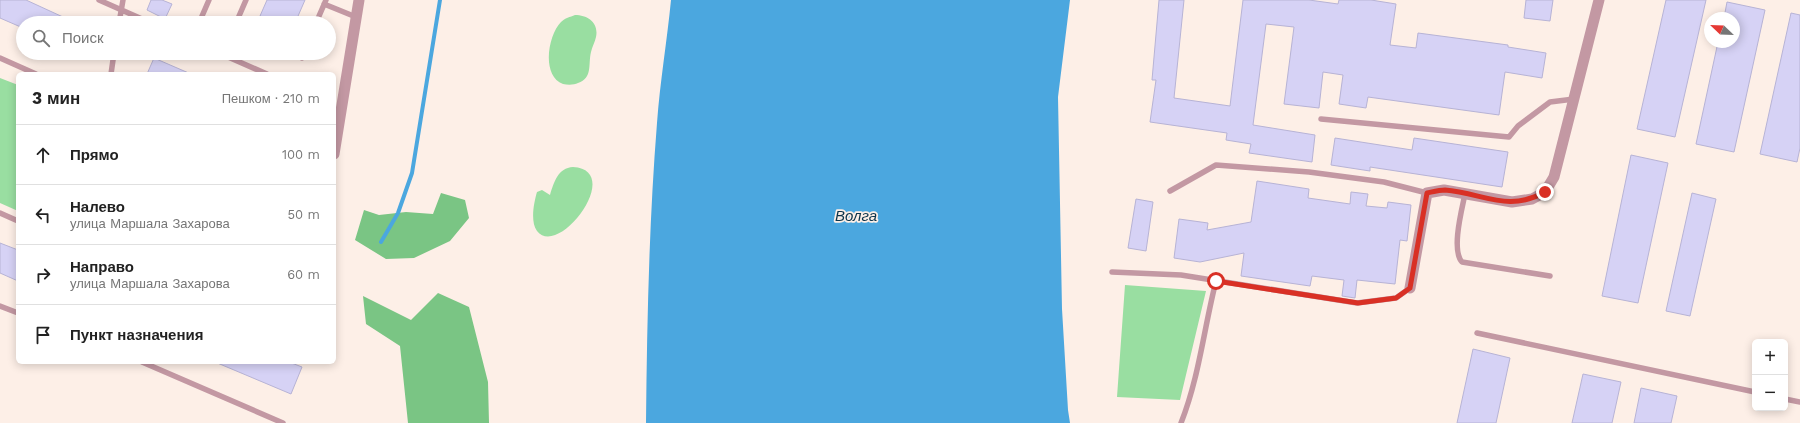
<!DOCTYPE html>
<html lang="ru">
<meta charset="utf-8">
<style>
body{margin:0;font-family:"Work Sans",sans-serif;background:#f6f6f6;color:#222}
.controls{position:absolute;right:12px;bottom:12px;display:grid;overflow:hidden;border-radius:6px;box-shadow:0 2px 10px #0003}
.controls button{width:36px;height:36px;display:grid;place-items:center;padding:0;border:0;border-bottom:1px solid #e0e0e0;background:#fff;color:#222;font:20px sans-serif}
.compass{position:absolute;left:1704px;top:12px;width:36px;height:36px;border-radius:50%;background:#fff;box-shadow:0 2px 10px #0003;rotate:293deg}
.stop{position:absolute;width:12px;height:12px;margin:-9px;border:3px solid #d93025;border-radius:50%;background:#fff}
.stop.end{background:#d93025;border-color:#fff;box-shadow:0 1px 4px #0008}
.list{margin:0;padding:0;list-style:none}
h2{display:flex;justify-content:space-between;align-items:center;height:52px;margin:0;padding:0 16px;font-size:17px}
h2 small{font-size:13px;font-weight:400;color:#767676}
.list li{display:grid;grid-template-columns:26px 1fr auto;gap:12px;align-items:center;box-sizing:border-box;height:60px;padding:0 16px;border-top:1px solid #e0e0e0}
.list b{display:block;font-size:15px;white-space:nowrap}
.list p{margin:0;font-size:13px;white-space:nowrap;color:#767676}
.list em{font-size:13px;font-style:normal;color:#767676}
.icon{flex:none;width:22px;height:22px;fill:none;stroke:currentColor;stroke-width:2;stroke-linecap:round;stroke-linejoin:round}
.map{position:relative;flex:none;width:1800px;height:423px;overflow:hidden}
.search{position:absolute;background:#fff;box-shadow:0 2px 10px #0003;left:16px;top:16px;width:320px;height:44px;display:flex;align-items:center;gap:10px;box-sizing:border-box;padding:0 14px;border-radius:22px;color:#767676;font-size:15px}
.panel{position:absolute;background:#fff;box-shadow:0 2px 10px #0003;left:16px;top:72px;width:320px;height:292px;border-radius:6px}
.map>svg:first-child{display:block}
</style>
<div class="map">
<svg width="1800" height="423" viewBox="0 0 1800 423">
<rect width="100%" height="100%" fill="#fdefe7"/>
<!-- green -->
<path fill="#99dea1" d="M575,15c13,0 24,8 21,22 -1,5 -4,10 -5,15 -3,12 2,26 -13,31 -4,2 -10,2 -15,1 -22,-8 -15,-49 -2,-62 4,-4 9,-5 14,-7z
M0,78l18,7v126l-18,-8z
M573,167c52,3 -14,92 -36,64 -7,-9 -3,-29 0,-39l5,-2 8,5c4,-13 8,-27 23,-28z
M1125,285l81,6 -26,109 -63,-3z"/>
<!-- forest -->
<path fill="#7ac584" d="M441,193l24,7 4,18 -19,23 -36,17 -28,1 -31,-19 9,-30 15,5 27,-3 27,2z
M438,293l31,14 19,75 1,41h-81l-8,-77 -34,-22 -3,-28 48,24z"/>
<!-- water -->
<path fill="#4ba7df" d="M671,0h399l-12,97 4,212 6,101 2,13h-424c1,-100 3,-200 11,-300 3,-41 10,-82 14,-123z"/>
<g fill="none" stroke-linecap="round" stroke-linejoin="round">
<!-- stream -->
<path stroke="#4ba7df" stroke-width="4" d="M381,242l17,-29 14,-40 28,-173"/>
</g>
<!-- building -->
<path fill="#d6d2f5" stroke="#b7b3d5" d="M0,0h26l50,23h-53v5l-23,-10z
M151,0h11l10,4 -7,15 -18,-9z
M267,0h38l-10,23h-18l-17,-7z
M1159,0h25l-10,98 56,8 13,-106h66l29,4 1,-4h32l25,4 -6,41 26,3 2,-15 90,12v2l38,6 -4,25 -37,-6 -6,43 -131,-18 -2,11 -27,-4 4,-29 -20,-3 -4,36 -35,-4 10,-77 -28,-3 -13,101 62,10 -3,27 -63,-9 2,-9 -25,-4 1,-7 -77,-11 6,-42h-4z
M1526,0h27l-3,21 -26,-3z
M1666,0h40l-31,137 -38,-8z
M1727,2l38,8 -31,142 -38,-8 22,-102h16v-24h-10z
M1791,13l9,2v133l-3,14 -37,-8z
M154,58l37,16h-44z
M1335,138l77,12 2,-12 94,14 -6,35 -132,-20v4l-39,-6z
M1631,155l37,8 -30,140 -36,-7z
M1257,181l52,8 -1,9 42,6 1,-12 17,2 -2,12 21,2 1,-6 23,3 -4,36 -7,-1 -5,44 -38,-4 -2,18 -13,-2 2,-16 -32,-4 -2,10 -69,-10 3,-23 -44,9 -26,-4 5,-39 29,4 -1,7 44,-8z
M1692,193l24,6 -26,117 -24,-5z
M1136,199l17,3 -7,49 -18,-3z
M0,243l18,7v31l-18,-8z
M1473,349l37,9 -14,65h-39z
M215,362h74l13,5 -11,27z
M1583,374l38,8 -9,41h-40z
M1641,388l36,8 -6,27h-37z"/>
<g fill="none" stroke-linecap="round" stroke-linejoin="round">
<!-- service -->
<path stroke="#c398a3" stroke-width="5.5" d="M99,0l52,23
M324,4l32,13
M119,23l4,-23
M199,23l10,-23
M236,23l10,-23
M316,23l10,-23
M219,53l48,21
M290,53l12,5 2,-5
M0,58l36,16
M111,74l3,-21
M1321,119l188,18 9,-11 32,-24 24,-3
M1170,191l46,-26 93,7 75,10 43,11
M1465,194c-3,15 -14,56 -3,68l88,14
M0,213l18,8
M1112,272l69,3 176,28 39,-5 14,-10
M0,306l18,7
M1477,333l278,59
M142,362l141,61
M1785,399l15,3
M1181,423c18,-45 23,-95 35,-142"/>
<!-- minor -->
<path stroke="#c398a3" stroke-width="11" d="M334,154l25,-154
M1410,288l17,-95 17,-3 68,12 20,-3 13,-7 9,-15 45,-177"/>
</g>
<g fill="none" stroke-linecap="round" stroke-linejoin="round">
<!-- route -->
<path stroke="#d93025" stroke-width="5" d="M1216,281l142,22 38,-5 14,-10 17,-95c5,-1 12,-3 18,-3 38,3 63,23 100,2"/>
</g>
<g text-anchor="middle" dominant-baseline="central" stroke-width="3.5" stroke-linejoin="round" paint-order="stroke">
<!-- water labels -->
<g font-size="15" font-style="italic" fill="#0c344b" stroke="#fdefe7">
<text x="856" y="216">Волга</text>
</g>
</g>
</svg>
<div class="controls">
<button>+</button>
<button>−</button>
</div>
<svg class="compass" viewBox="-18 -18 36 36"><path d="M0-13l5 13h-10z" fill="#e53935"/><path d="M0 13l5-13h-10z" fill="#767676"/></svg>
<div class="stop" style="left:1216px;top:281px"></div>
<div class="stop end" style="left:1545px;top:192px"></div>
<div class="search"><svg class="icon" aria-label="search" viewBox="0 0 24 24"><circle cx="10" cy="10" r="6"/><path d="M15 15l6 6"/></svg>Поиск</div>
<section class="panel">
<h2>3 мин<small>Пешком · 210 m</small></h2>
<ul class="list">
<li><svg class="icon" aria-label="ahead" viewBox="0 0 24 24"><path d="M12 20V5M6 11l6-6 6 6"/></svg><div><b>Прямо</b></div><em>100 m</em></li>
<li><svg class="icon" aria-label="left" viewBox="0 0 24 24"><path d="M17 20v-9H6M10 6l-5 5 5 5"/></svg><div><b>Налево</b><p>улица Маршала Захарова</p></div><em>50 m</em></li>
<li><svg class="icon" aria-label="right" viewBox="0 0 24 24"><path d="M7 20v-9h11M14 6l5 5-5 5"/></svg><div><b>Направо</b><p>улица Маршала Захарова</p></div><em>60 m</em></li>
<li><svg class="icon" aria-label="arrive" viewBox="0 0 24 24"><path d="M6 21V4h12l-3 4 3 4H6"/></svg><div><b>Пункт назначения</b></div></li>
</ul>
</section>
</div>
